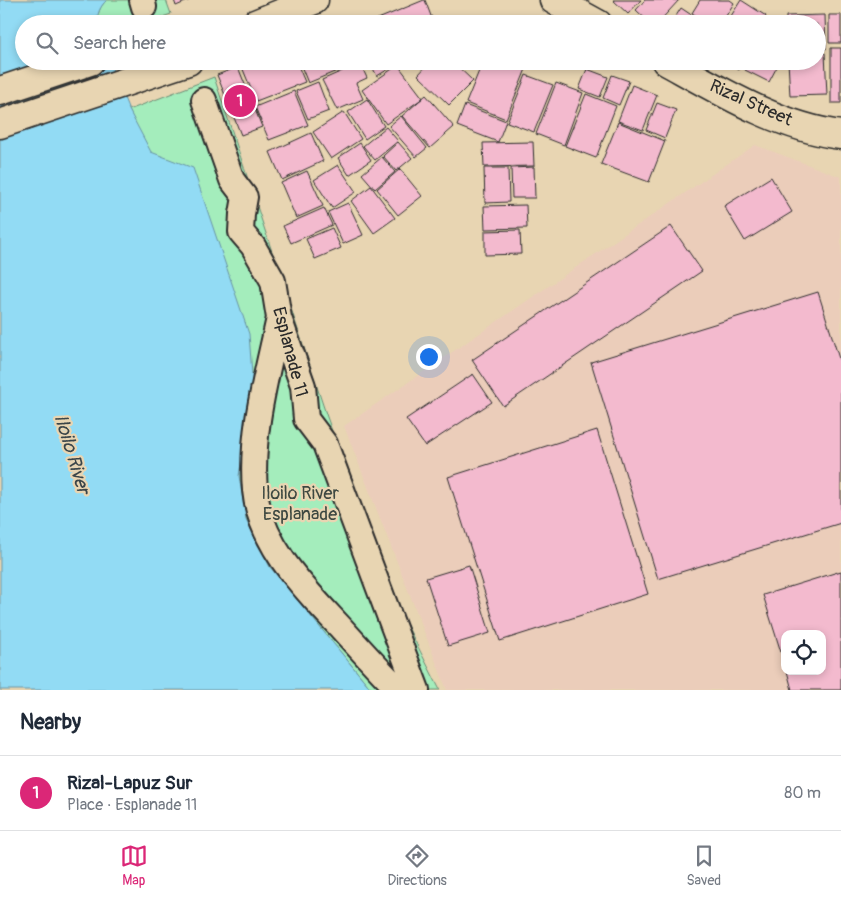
<!DOCTYPE html>
<meta charset="utf-8">
<style>
body{margin:0;font-family:Pangolin,sans-serif;background:#f2f2f3;color:#1f2937}
.controls{position:absolute;right:15px;bottom:15px;display:grid;overflow:hidden;border-radius:10px;box-shadow:0 2px 8px #0003}
.controls button{width:45px;height:45px;display:grid;place-items:center;padding:0;border:0;border-bottom:1px solid #e0e1e3;background:#fff;color:#1f2937;font:25px sans-serif}
.you{position:absolute;left:428px;top:356px;width:18px;height:18px;margin:-12px;border:4px solid #fff;border-radius:50%;background:#1a73e8;box-shadow:0 0 0 8px #1a73e833}
.badge{display:grid;place-items:center;width:32px;height:32px;border-radius:50%;background:#db2777;color:#fff;font-size:16px;font-weight:700}
.pin{position:absolute;translate:-50% -50%;border:2px solid #fff;box-shadow:0 1px 5px #0006}
.list{margin:0;padding:0;list-style:none}
h2{display:flex;justify-content:space-between;align-items:center;height:65px;margin:0;padding:0 20px;font-size:21px}
h2 small{font-size:16px;font-weight:400;color:#747a83}
.list li{display:grid;grid-template-columns:32px 1fr auto;gap:15px;align-items:center;box-sizing:border-box;height:75px;padding:0 20px;border-top:1px solid #e0e1e3}
.list b{display:block;font-size:19px;white-space:nowrap}
.list p{margin:0;font-size:16px;white-space:nowrap;color:#747a83}
.list em{font-size:16px;font-style:normal;color:#747a83}
.icon{flex:none;width:28px;height:28px;fill:none;stroke:currentColor;stroke-width:2;stroke-linecap:round;stroke-linejoin:round}
.map{position:relative;flex:none;width:841px;height:690px;overflow:hidden}
.search{position:absolute;background:#fff;box-shadow:0 2px 8px #0003;left:15px;right:15px;top:15px;height:55px;display:flex;align-items:center;gap:12px;box-sizing:border-box;padding:0 18px;border-radius:28px;color:#747a83;font-size:19px}
.sheet{height:140px;background:#fff}
nav{display:flex;justify-content:space-around;align-items:center;box-sizing:border-box;height:70px;border-top:1px solid #e0e1e3;background:#fff;font-size:14px;color:#747a83}
nav a{display:grid;justify-items:center;gap:2px}
nav .on{color:#db2777}
.map>svg:first-child{display:block}
</style>
<div class="map">
<svg width="841" height="690" viewBox="0 0 841 690">
<rect width="100%" height="100%" fill="#e8d5b2"/>
<filter id="ink" filterUnits="userSpaceOnUse"><feTurbulence type="fractalNoise" baseFrequency=".02" numOctaves="2"/><feDisplacementMap in="SourceGraphic" scale="10" xChannelSelector="R" yChannelSelector="G"/><feConvolveMatrix kernelMatrix="1 2 1 2 8 2 1 2 1" color-interpolation-filters="sRGB"/></filter>
<g filter="url(#ink)">
<!-- built -->
<path fill="#ebcdba" fill-rule="evenodd" d="M755,145l86,32v513h-394l-103,-264zM785,634h37v37h-37z"/>
<!-- green -->
<path fill="#a4edbc" stroke="#688c74" d="M107,0h59l5,14 -28,10h-46c0,-10 3,-18 10,-24z
M214,77l113,340 63,175 50,98h-68l-102,-123 -24,-48 -7,-43 14,-88 -124,-278z"/>
<!-- water -->
<path fill="#92dbf4" stroke="#6995a4" d="M0,0h107c-7,6 -10,14 -10,24h-73v37h85l20,49 22,42 42,16 56,166 4,54 -14,88 7,43 24,48 102,123h-372z"/>
<!-- building -->
<path fill="#f3bace" stroke="#2b2b2b" d="M174,0h16l-14,6z
M425,0l9,24h-68l58,-24z
M613,0h28l-13,14z
M645,0h34l-22,24h-6l-15,-14z
M700,0h30l4,3 -13,21h-12l-17,-11z
M741,0l25,16 -5,8h-35z
M681,8l24,16h-34z
M825,15l1,34 -9,1v-26h-31v-8z
M829,15h12v28h-12z
M831,48h10v55h-10z
M817,53h8l2,42 -37,1 -2,-35h29z
M256,61h40l9,21 -49,19 -14,-34z
M299,61h57v2l-48,20z
M369,61h33l-25,15z
M431,61h21l21,20 -24,24 -31,-30z
M483,61h22l21,8 -20,50 -40,-16z
M725,61h20l-6,9z
M749,61h31l-11,21 -24,-12z
M360,63l7,15 -11,5 7,16 -26,11 -15,-30z
M398,65l25,33 -37,26 -24,-34z
M238,67l24,60 -21,8 -24,-60z
M587,69l21,8 -8,20 -21,-8z
M526,75l27,10 -19,47 -27,-10z
M612,75l17,6 -10,24 -16,-7z
M318,82l11,29 -21,8 -12,-28z
M556,83l27,10 -19,52 -28,-11z
M632,85l25,10 -14,35 -25,-9z
M294,91l14,34 -39,15 -14,-33z
M586,94l30,12 -20,52 -31,-12z
M426,95l28,32 -24,21 -28,-32z
M367,99l17,27 -19,13 -17,-27z
M657,103l19,7 -11,28 -19,-8z
M465,105l41,16 -8,21 -41,-16z
M344,112l17,27 -30,20 -18,-27z
M401,116l26,32 -11,9 -27,-31z
M618,122l47,19 -16,41 -48,-18z
M386,127l12,14 -23,19 -12,-14z
M311,133l12,28 -41,19 -12,-28z
M398,142l14,16 -16,13 -13,-15z
M533,142l1,24 -50,1 -1,-24z
M360,143l11,17 -22,15 -11,-17z
M382,157l13,15 -20,17 -13,-15z
M338,165l18,27 -24,16 -18,-28z
M534,167l1,31h-23l-1,-30z
M484,168h24l1,34 -24,1z
M400,169l22,27 -24,19 -21,-26z
M307,171l16,35 -27,12 -15,-35z
M771,177l21,35 -47,29 -21,-35z
M371,186l24,32 -21,15 -23,-32z
M348,203l15,32 -20,9 -15,-32z
M526,205l1,23 -42,1 -1,-23z
M324,208l8,17 -41,18 -8,-17z
M671,226l31,45 -199,135 -31,-46z
M332,228l9,20 -26,11 -9,-20z
M520,230l1,24 -36,1v-24z
M818,292l23,73v158l-183,56 -67,-217z
M473,374l19,28 -67,44 -19,-27z
M597,430l51,164 -148,47 -52,-164z
M469,565l21,68 -42,13 -22,-68z
M841,571v119h-49l-5,-19h35v-37h-37v31l-22,-70z"/>
<g fill="none" stroke-linecap="round" stroke-linejoin="round">
<!-- street casing -->
<g stroke="#2b2b2b" stroke-width="28">
<path id="street" d="M142,0l2,7
M204,100l28,80 13,17 -3,17 -1,18 12,14 20,35 6,37 24,68 3,33 19,25 92,246
M279,318c-12,56 -29,115 -24,172 5,56 51,100 87,139 19,21 37,41 57,61"/>
</g>
<!-- secondary casing -->
<g stroke="#2b2b2b" stroke-width="31">
<path id="secondary" d="M554,0l44,24
M255,24l59,-24
M666,61c54,30 113,66 175,74
M0,91l90,-30
M0,124l188,-63"/>
</g>
<!-- street -->
<use href="#street" stroke="#e8d5b2" stroke-width="24"/>
<!-- secondary -->
<use href="#secondary" stroke="#e8d5b2" stroke-width="28"/>
</g>
</g>
<g text-anchor="middle" dominant-baseline="central" stroke-width="4.5" stroke-linejoin="round" paint-order="stroke">
<!-- street labels -->
<g font-size="18" fill="#2b2b2b" stroke="#e8d5b2">
<text transform="translate(751 103) rotate(24)">Rizal Street</text>
<text transform="translate(290 352) rotate(75)">Esplanade 11</text>
</g>
<!-- park labels -->
<g font-size="18" fill="#3d4841" stroke="#e8d5b2">
<text x="300" y="493">Iloilo River<tspan x="300" dy="21">Esplanade</tspan></text>
</g>
<!-- water labels -->
<g font-size="19" font-style="italic" fill="#3a4549" stroke="#e8d5b2">
<text transform="translate(72 454) rotate(73)">Iloilo River</text>
</g>
</g>
</svg>
<div class="controls">
<button><svg class="icon" aria-label="locate" viewBox="0 0 24 24"><circle cx="12" cy="12" r="6"/><path d="M12 2v4M12 18v4M2 12h4M18 12h4"/></svg></button>
</div>
<div class="you"></div>
<div class="pin badge" style="left:240px;top:101px">1</div>
<div class="search"><svg class="icon" aria-label="search" viewBox="0 0 24 24"><circle cx="10" cy="10" r="6"/><path d="M15 15l6 6"/></svg>Search here</div>
</div>
<section class="sheet">
<h2>Nearby<small></small></h2>
<ul class="list">
<li><span class="badge">1</span><div><b>Rizal-Lapuz Sur</b><p>Place · Esplanade 11</p></div><em>80 m</em></li>
</ul>
</section>
<nav>
<a class="on"><svg class="icon" aria-label="map" viewBox="0 0 24 24"><path d="M3 6l6-2 6 2 6-2v14l-6 2-6-2-6 2zM9 4v14M15 6v14"/></svg>Map</a>
<a><svg class="icon" aria-label="directions" viewBox="0 0 24 24"><path d="M12 3l9 9-9 9-9-9zM9 14v-3h6M13 9l2 2-2 2"/></svg>Directions</a>
<a><svg class="icon" aria-label="saved" viewBox="0 0 24 24"><path d="M7 4h10v16l-5-4-5 4z"/></svg>Saved</a>
</nav>
